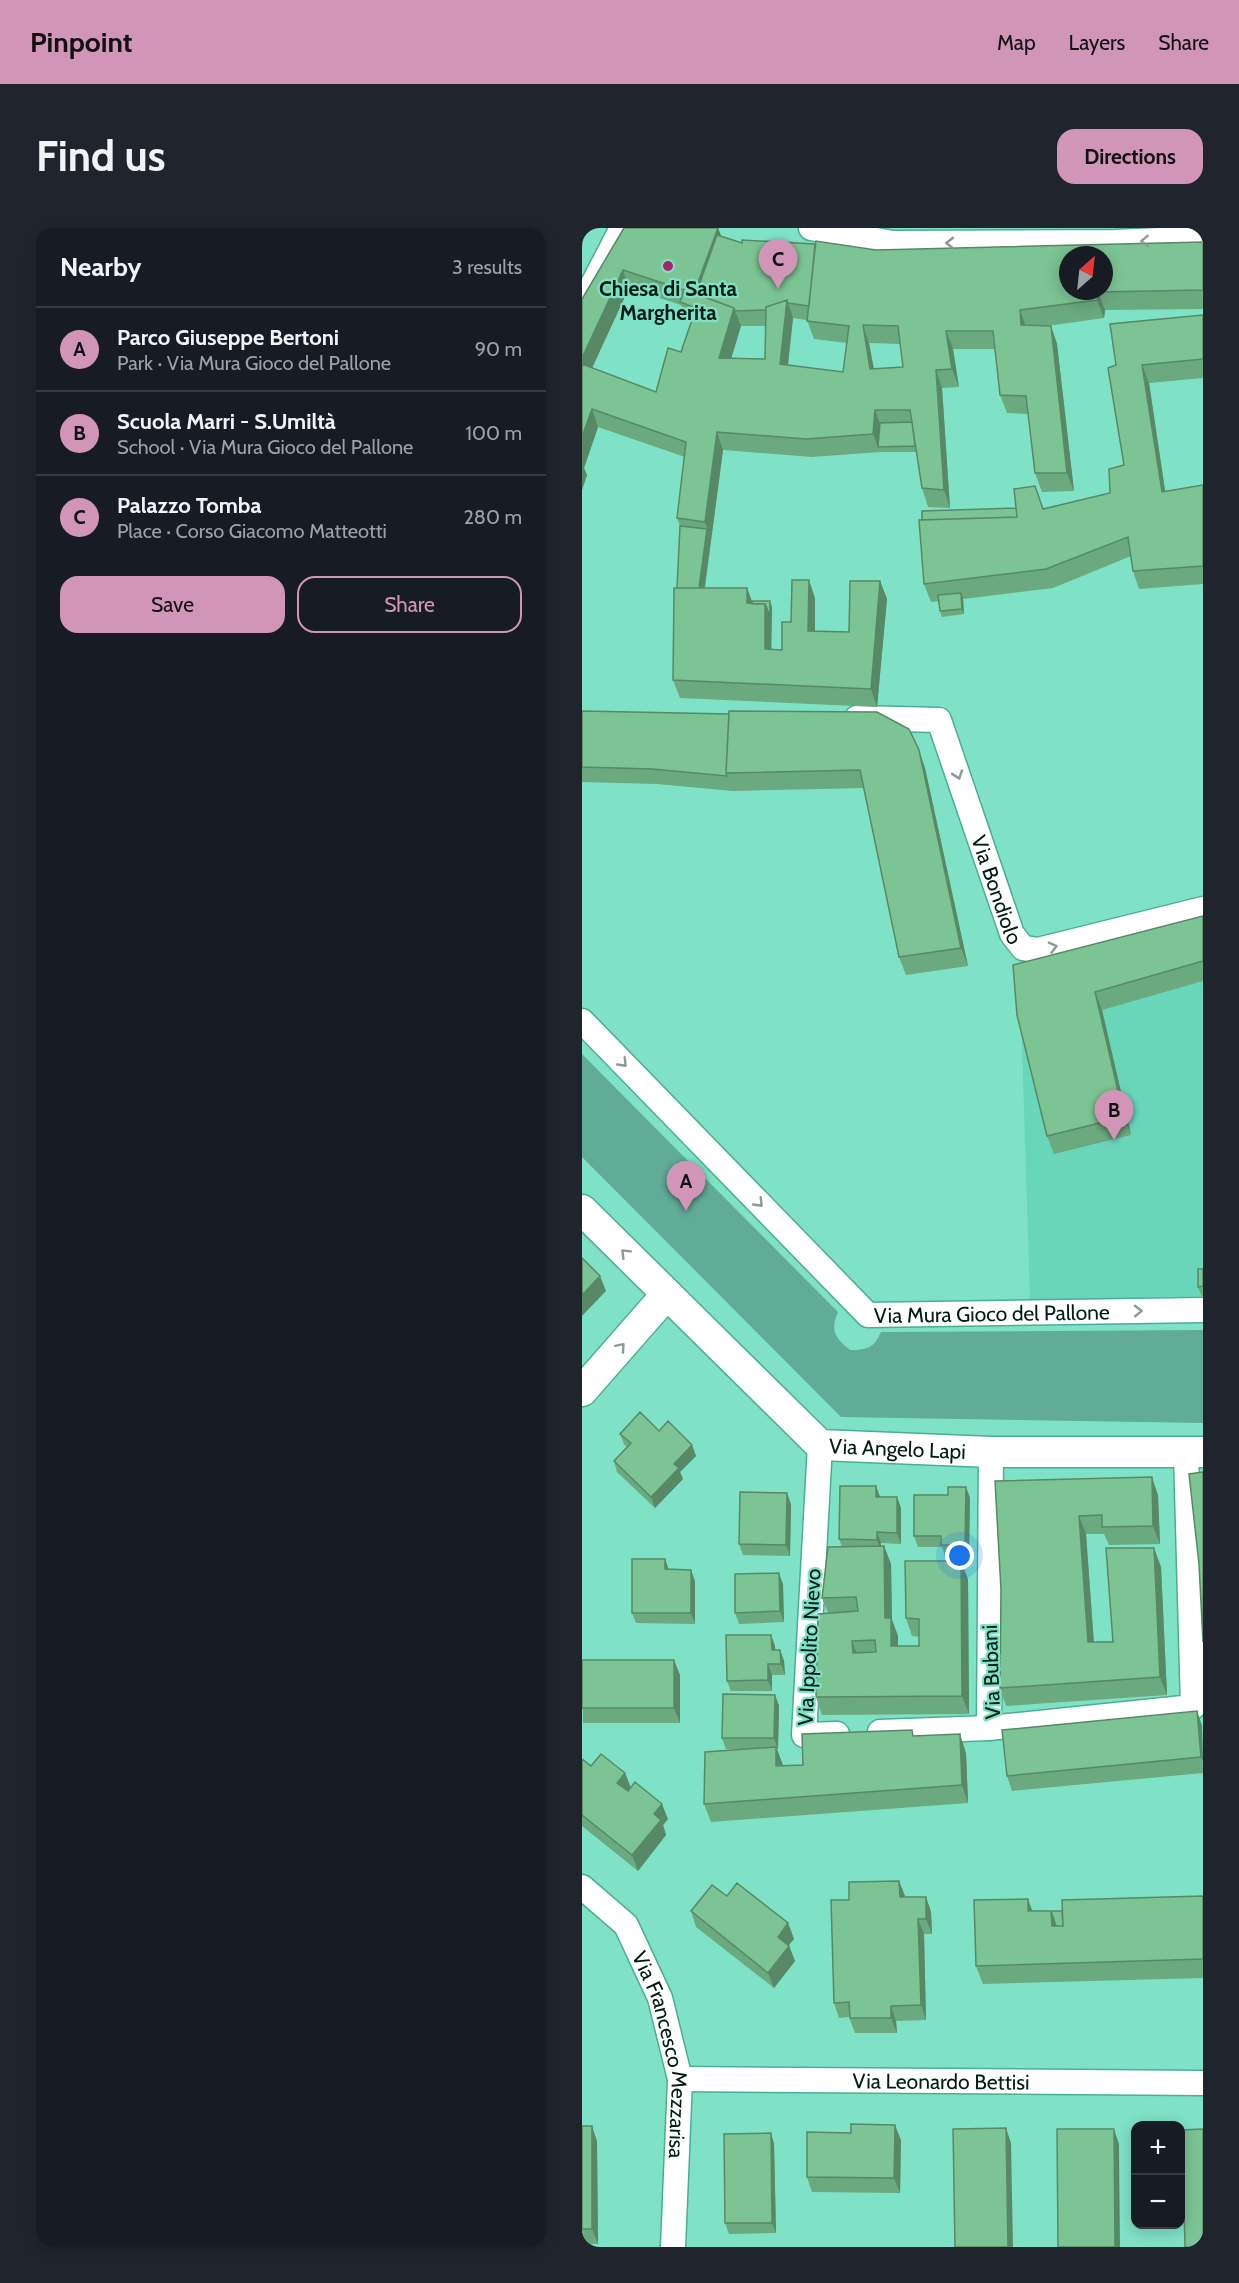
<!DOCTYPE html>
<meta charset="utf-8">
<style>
body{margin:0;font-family:Cabin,sans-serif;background:#20242c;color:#f1f3f6}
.controls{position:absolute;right:18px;bottom:18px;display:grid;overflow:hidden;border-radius:12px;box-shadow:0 3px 15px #0003}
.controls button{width:54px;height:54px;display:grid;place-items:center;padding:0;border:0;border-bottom:2px solid #363941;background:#171b24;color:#f1f3f6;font:30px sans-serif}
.compass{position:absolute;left:477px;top:18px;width:54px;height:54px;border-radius:50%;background:#171b24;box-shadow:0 3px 15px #0003;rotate:27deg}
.you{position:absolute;left:378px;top:1328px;width:21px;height:21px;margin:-15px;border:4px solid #fff;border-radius:50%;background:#1a73e8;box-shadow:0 0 0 9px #1a73e833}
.badge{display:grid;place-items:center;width:39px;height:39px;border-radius:50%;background:#d195b7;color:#111;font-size:20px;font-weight:700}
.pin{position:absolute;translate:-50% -50px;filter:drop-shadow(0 2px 3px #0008)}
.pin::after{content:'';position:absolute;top:32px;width:21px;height:18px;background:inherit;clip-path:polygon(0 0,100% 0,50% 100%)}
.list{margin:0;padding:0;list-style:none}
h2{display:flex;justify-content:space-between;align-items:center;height:78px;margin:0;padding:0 24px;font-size:26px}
h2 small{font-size:20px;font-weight:400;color:#9ea1a6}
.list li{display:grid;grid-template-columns:39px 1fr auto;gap:18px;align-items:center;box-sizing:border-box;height:84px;padding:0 24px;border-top:2px solid #363941}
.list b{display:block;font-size:22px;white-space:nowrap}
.list p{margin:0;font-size:20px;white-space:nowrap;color:#9ea1a6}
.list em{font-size:20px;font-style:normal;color:#9ea1a6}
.actions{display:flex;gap:12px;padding:18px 24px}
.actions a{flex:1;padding:14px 0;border:2px solid #d195b7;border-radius:18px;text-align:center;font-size:21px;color:#d195b7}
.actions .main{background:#d195b7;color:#111}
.map{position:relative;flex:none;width:621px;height:2019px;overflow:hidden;border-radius:18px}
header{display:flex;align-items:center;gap:36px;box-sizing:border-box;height:84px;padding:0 30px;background:#d195b7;color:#111}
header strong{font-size:28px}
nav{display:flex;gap:33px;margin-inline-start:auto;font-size:21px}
.intro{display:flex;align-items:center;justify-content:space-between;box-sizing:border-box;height:144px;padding:0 36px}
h1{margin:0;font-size:42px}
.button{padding:15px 27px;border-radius:18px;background:#d195b7;color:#111;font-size:21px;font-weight:700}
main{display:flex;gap:36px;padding:0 36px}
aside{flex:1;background:#171b24;border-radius:18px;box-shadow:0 3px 15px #0003}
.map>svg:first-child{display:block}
</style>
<header>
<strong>Pinpoint</strong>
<nav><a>Map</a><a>Layers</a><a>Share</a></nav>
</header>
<div class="intro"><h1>Find us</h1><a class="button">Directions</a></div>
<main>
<aside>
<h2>Nearby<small>3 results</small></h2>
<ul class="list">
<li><span class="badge">A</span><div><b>Parco Giuseppe Bertoni</b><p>Park · Via Mura Gioco del Pallone</p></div><em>90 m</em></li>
<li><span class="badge">B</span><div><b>Scuola Marri - S.Umiltà</b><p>School · Via Mura Gioco del Pallone</p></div><em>100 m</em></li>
<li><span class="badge">C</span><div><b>Palazzo Tomba</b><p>Place · Corso Giacomo Matteotti</p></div><em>280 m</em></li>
</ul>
<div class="actions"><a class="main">Save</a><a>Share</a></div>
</aside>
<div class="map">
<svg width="621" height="2019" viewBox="0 0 621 2019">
<rect width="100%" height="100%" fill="#7fe2c6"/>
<!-- built -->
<path fill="#69d6b9" d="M621,708v360l-173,4 -10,-317z"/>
<!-- green -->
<path fill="#61ac97" d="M0,826l256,258c-8,19 -3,26 12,38 17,0 24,-2 31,-18l322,-2v93l-362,-6 -259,-260z"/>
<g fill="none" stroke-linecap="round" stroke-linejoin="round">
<!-- minor casing -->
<g stroke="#49ae94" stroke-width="27">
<g id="minor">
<path d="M229,0l81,15 223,-1 88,-4"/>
<path d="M0,77l40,-77"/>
<path id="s1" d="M275,490l82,2 73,214 11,14 15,2 165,-41"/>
<path id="s2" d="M0,793l286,294 335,-5"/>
<path d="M238,1217l-16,290 33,-1"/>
<path d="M409,1224l-2,276 204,-21 -7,-255"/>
<path d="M298,1504l109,-4"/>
<path id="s3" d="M0,1659l44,38 34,73 20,81 -7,168"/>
<path id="s4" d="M98,1851l523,4"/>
</g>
</g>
<!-- tertiary casing -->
<g stroke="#49ae94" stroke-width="33">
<g id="tertiary">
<path id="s5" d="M0,982l238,235 171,7h212"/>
<path d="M0,1163l85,-97"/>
</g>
</g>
<!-- minor -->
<use href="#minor" stroke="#fff" stroke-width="24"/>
<!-- tertiary -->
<use href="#tertiary" stroke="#fff" stroke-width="30"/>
</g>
<!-- wall -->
<path fill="#6ba97e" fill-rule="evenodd" d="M42,0h94l3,8 21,7 134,7 327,-8v67l-98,1 -1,8 -57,8h4l6,18 17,147 -32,1 -7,-19 -7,-59 -21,-1 -7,-18 -5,-46h-42l6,38 -17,1 8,120 -22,-1 -6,-19 -6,-36h-36l-68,5 -89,-7 -18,138h42l5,13 20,6 -1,43h11l9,-28 24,-24v34h34l31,-51 7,18 -10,108 -197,-9 -7,-18 7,-154 -3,-8 8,-61 -87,-30 -14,41 3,7 -5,15v-191zM47,60l52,17 6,16 4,1 -10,30 -25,40 -64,-24zM211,90l14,2 7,19 33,4 -4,29 -55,-7zM159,98h25l-1,33 -34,-1zM287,115l31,1 3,23 -29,2z
M621,87v63l-54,5 16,108 38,-6v99l-64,5 -6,-18 -2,-15 -78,32 -90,11 1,15 -22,3 -2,-6 -1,-10 -8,1 -7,-18 119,-75 67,-16 14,-28 -8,-100z
M0,483l343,57 43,198 -62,9 -7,-18 -35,-169 -131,3 -76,-7 -75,-2z
M621,688v65l-101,29 29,125 -77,19 -7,-18 -30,-121z
M621,1041v28h-1l-4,-10z
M77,1203l33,14 4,11 -16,16 3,7 -28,29 -38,-36 -3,-11 13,-14 -3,-3 -4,-10z
M413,1253l163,14 2,49 -51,1 -5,-11h-18l8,108h19l41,-94 7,19 6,128 -161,11 -6,-18 1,-98z
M294,1258l4,11h17l4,11v36l-20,-1v3h3l7,18 1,56 6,16v10h21v-9l-7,-1 -6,-18 62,-39 1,135 -147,1 -6,-18 12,-84 -6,-15 20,-51 -3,-8z
M384,1259l4,11 -1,58h-24l-3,-9h-24l-4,-11 34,-41z
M209,1276l-1,52 -47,-1 -4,-11z
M113,1353v43l-59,-1 -4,-10z
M201,1356l1,38 -45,2 -4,-11z
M189,1407l4,11v4h5l4,11 1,14h-13v16h-41l-4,-10z
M0,1432l98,15v48h-97z
M193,1467l4,11 -1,43h-1l6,17 20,-1 112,-29 51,17 2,50 -257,19 -7,-18 43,-55h-21l-4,-11z
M615,1483l5,15 1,47 -191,18 -5,-15z
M0,1532l9,6 34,7 6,15 37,31 -5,6 3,10 -28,36 -56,-45z
M317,1653l6,16h21l5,15 1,22h-8l2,86 -30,1 1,12h-42l-6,-16 -10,1 -5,-15 15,-103z
M145,1668l61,27 6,16 -5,6 6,16 -21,27 -78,-61 -5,-16z
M621,1668v82l-220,6 -7,-18 56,-55h30z
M0,1898l15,15 1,103h-16z
M189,1905l3,11 2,89 -47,1 -4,-11z
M269,1905l50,7 -1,53 -88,-1 -5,-15z"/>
<!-- shaded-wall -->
<path fill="#578967" d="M136,0l7,18 -20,54 -11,-7z
M41,42l6,18 -43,93 -4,-11v-12z
M516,64l7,18 -1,8 -7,-18z
M205,72l6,18 -7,64 -6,-18z
M152,80l7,18 -15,50 -7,-18z
M438,82l7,19 -6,-4z
M281,97l6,18 8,44 -7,-18z
M469,98l6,18 17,147 -7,-18z
M364,103l7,18 6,38 -7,-18z
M560,137l7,18 19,127 -6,-18z
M354,142l6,18 8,120 -6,-18z
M10,181l6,18 -14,41 3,7 -5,15v-53z
M293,182l7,19 -4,18 -5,-13z
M135,204l6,18 -12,90 -6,-18z
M125,301l4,11 -9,66 -4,-11z
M227,352l6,18v52l-7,-19z
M298,353l7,18 -10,108 -6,-18z
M165,360l7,19 -7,-4z
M379,365l2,5 1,16 -2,-5z
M188,373l2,6 -1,61 -6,-19v-45z
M337,522l6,18 43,198 -7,-18z
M513,764l7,18 29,125 -7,-18z
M18,1048l6,15 -24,25v-21z
M110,1217l4,11 -16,16 3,7 -28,29 -4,-11 23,-33z
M570,1249l6,18 2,49 -7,-18z
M294,1258l4,11h-4z
M384,1259l4,11 -1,58 -4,-11z
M205,1265l4,11 -1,52 -4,-11z
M315,1269l4,11v36l-4,-11z
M497,1288l7,18 9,126 -7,-18z
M295,1304l4,11v8l-4,-11z
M302,1318l7,18 1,56 6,16v28l-7,-18 -6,-28z
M572,1320l7,19 6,128 -7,-18z
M83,1331l4,11 -4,-1z
M379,1333l7,18 1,135 -7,-18z
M109,1342l4,11v43l-4,-11z
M197,1345l4,11 1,38 -4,-11z
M189,1407l4,11 1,15 -4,-11z
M270,1413l7,18 -6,-6z
M198,1422l4,11 1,14 -4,-11z
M92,1432l6,15v48l-6,-15z
M186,1436l4,11v16l-4,-11z
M193,1467l4,11 -1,43 -4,-11z
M615,1483l5,15 1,36 -2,-5z
M378,1506l6,19 2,50 -6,-18z
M194,1519l7,18 -1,19 -6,-18z
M43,1545l6,15 -8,10 -6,-15z
M80,1576l6,15 -5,6 3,10 -28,36 -6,-16 22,-41z
M317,1653l6,15v16l-5,-15z
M344,1669l5,15 1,22 -6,-15z
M446,1671l7,19 -7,-7z
M469,1683l7,18 -6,-3z
M336,1691l6,15 2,86 -5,-15z
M206,1695l6,16 -11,13 -5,-15z
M207,1718l6,15 -21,27 -6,-15z
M309,1778l5,15 1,12 -6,-15z
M313,1897l6,15 -1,53 -6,-15z
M10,1898l5,15 1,103 -6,-15z
M424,1900l5,15 2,104h-5z
M532,1901l5,15 1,103h-5z
M189,1905l3,11 2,89 -4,-10z"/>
<!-- building -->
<path fill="#7cc493" stroke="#578967" stroke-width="1.5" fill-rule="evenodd" d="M42,0h94l-24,65 40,15 -15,50 46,1 1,-52 21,-7 -7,64 63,8 6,-46 -42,-5 9,-80 60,9 327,-8v48l-105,2 -1,8 -77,10 1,15 30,1 16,147h-32l-9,-77 -26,-1 -7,-64h-47l6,38 -16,1 8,120 -22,-2 -12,-78h-35l-2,24 -67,5 -89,-7 -12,90 -28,-4 9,-76 -94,-33 -10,28v-73l74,28 12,-44 13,4 15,-44 -16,-6 4,-12 -61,-20 -41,88v-59zM486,27h36v36h-36zM281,97l35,1 5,41 -33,2z
M135,7l25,8v-3l73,4 -6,62 -21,-3 -1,-3 -21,7v3l-31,1 -1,-3 -38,-14z
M621,87v44l-61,6 20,127 41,-7v81l-70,5 -5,-34 -82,32 -122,15 -5,-64 98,-3 -3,-28 21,-3 8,23 67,-16 -1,-24 15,-4 -16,-97 8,-3 -6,-41z
M330,194l3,24 -37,1 2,-24z
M434,280l1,9 -95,3v-9z
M98,298l27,3 -8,59h-22z
M210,352h17l-1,51 41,1 1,-51h30l-9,108 -198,-9 1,-92h73v15l18,1v45l17,1v-28h9z
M379,365l1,16 -22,2 -2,-16z
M170,373h18v15l-5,-12h-13z
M0,483l147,3 -3,59 1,3 -75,-7 -70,-2z
M147,483l148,1 32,17 10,21 42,198 -62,9 -39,-187 -134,3z
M621,688v45l-108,31 29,125 -77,19 -30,-121 -4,-50z
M0,1030l18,18 -18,19z
M616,1041h5v17l-5,1z
M58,1184l19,19 9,-10 24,24 -18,19 5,4 -28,29 -37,-36 17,-18 -11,-9z
M621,1244v170l-4,-78 -10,-90z
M570,1249l1,49 -51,1v-12l-23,1 9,126h25l-7,-94h48l6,129 -160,11 1,-98 -6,-109z
M258,1258h36v11h21v36l-20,-1v8l-38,-1z
M366,1259h18l-1,58h-24v-9h-27v-41h34z
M158,1264l47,1 -1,52 -47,-1z
M302,1318l1,72h6v28h28v-27l-13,-1 -1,-57h56l1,135 -146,1 2,-83 40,-3 -2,-14 -34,1 6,-51zM293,1412l1,12 -23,1 -1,-12z
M50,1331h33v10l26,1v43h-59z
M197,1345l1,38 -45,2v-39z
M144,1407h45l1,15h8l1,14h-13v16l-41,1z
M0,1432h92v48h-92z
M141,1466l52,1 -1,43h-52z
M615,1483l4,46 -194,19 -5,-46z
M330,1502l1,6 47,-2 2,51 -258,19 1,-52 71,-5v19l27,-1 -1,-31z
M19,1526l24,19 -8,10 11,8 7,-9 27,22 -8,10 7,6 -29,35 -50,-40v-56l9,7z
M317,1653l1,16h26v22h-8l3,86 -30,1v12h-41l-1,-16 -15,1 -3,-103h18v-18z
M155,1655l51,40 -10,14 11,9 -21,27 -77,-62 21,-26 15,11z
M621,1668v63l-227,7 -2,-66 54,-1v12h23l1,15h11l-1,-26z
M469,1683h11l1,15h-7z
M269,1896l44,1 -1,53 -87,-1v-45l44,1z
M0,1898h10v103h-10z
M424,1900l2,119h-53l-2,-118z
M475,1901h57l1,118h-57z
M621,1901v118h-18l-3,-117z
M189,1905l1,90h-47l-1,-89z"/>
<!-- one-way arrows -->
<defs><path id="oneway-chevron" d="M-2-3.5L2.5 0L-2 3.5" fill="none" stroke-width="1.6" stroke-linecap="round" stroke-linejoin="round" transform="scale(1.5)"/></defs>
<g stroke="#8c9995">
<use href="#oneway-chevron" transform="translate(563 13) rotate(178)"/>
<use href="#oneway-chevron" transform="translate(368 15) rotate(180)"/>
<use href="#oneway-chevron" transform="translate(376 547) rotate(71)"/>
<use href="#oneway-chevron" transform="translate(471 719) rotate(-14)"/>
<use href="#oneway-chevron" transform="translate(41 835) rotate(46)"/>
<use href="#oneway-chevron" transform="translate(177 975) rotate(46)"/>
<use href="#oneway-chevron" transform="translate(43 1025) rotate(-135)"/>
<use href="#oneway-chevron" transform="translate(556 1083) rotate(-1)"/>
<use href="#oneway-chevron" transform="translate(39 1119) rotate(-49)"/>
</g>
<!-- markers -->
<circle fill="#a9226a" stroke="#7fe2c6" stroke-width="2" cx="86" cy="38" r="6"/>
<g text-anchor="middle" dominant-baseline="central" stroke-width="4.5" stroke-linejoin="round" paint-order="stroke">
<!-- poi labels -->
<g font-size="21" font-weight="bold" fill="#001c14" stroke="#7fe2c6">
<text x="86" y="60">Chiesa di Santa<tspan x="86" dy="24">Margherita</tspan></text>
</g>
<!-- street labels -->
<g font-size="21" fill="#001c14" stroke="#7fe2c6">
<text stroke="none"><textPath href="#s1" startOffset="261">Via Bondiolo</textPath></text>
<text stroke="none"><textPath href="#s2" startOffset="534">Via Mura Gioco del Pallone</textPath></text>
<text stroke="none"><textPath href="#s5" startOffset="412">Via Angelo Lapi</textPath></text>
<text transform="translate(227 1419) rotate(-87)">Via Ippolito Nievo</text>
<text transform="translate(409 1444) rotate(-92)">Via Bubani</text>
<text stroke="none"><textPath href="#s3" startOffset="195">Via Francesco Mezzarisa</textPath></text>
<text stroke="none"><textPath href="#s4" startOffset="261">Via Leonardo Bettisi</textPath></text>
</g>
</g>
</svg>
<div class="controls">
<button>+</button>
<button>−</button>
</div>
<svg class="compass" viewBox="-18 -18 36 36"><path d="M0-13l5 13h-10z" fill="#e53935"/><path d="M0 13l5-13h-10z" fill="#9ea1a6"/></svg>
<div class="you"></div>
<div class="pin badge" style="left:104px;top:983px">A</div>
<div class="pin badge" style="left:532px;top:912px">B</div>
<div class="pin badge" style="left:196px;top:61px">C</div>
</div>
</main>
